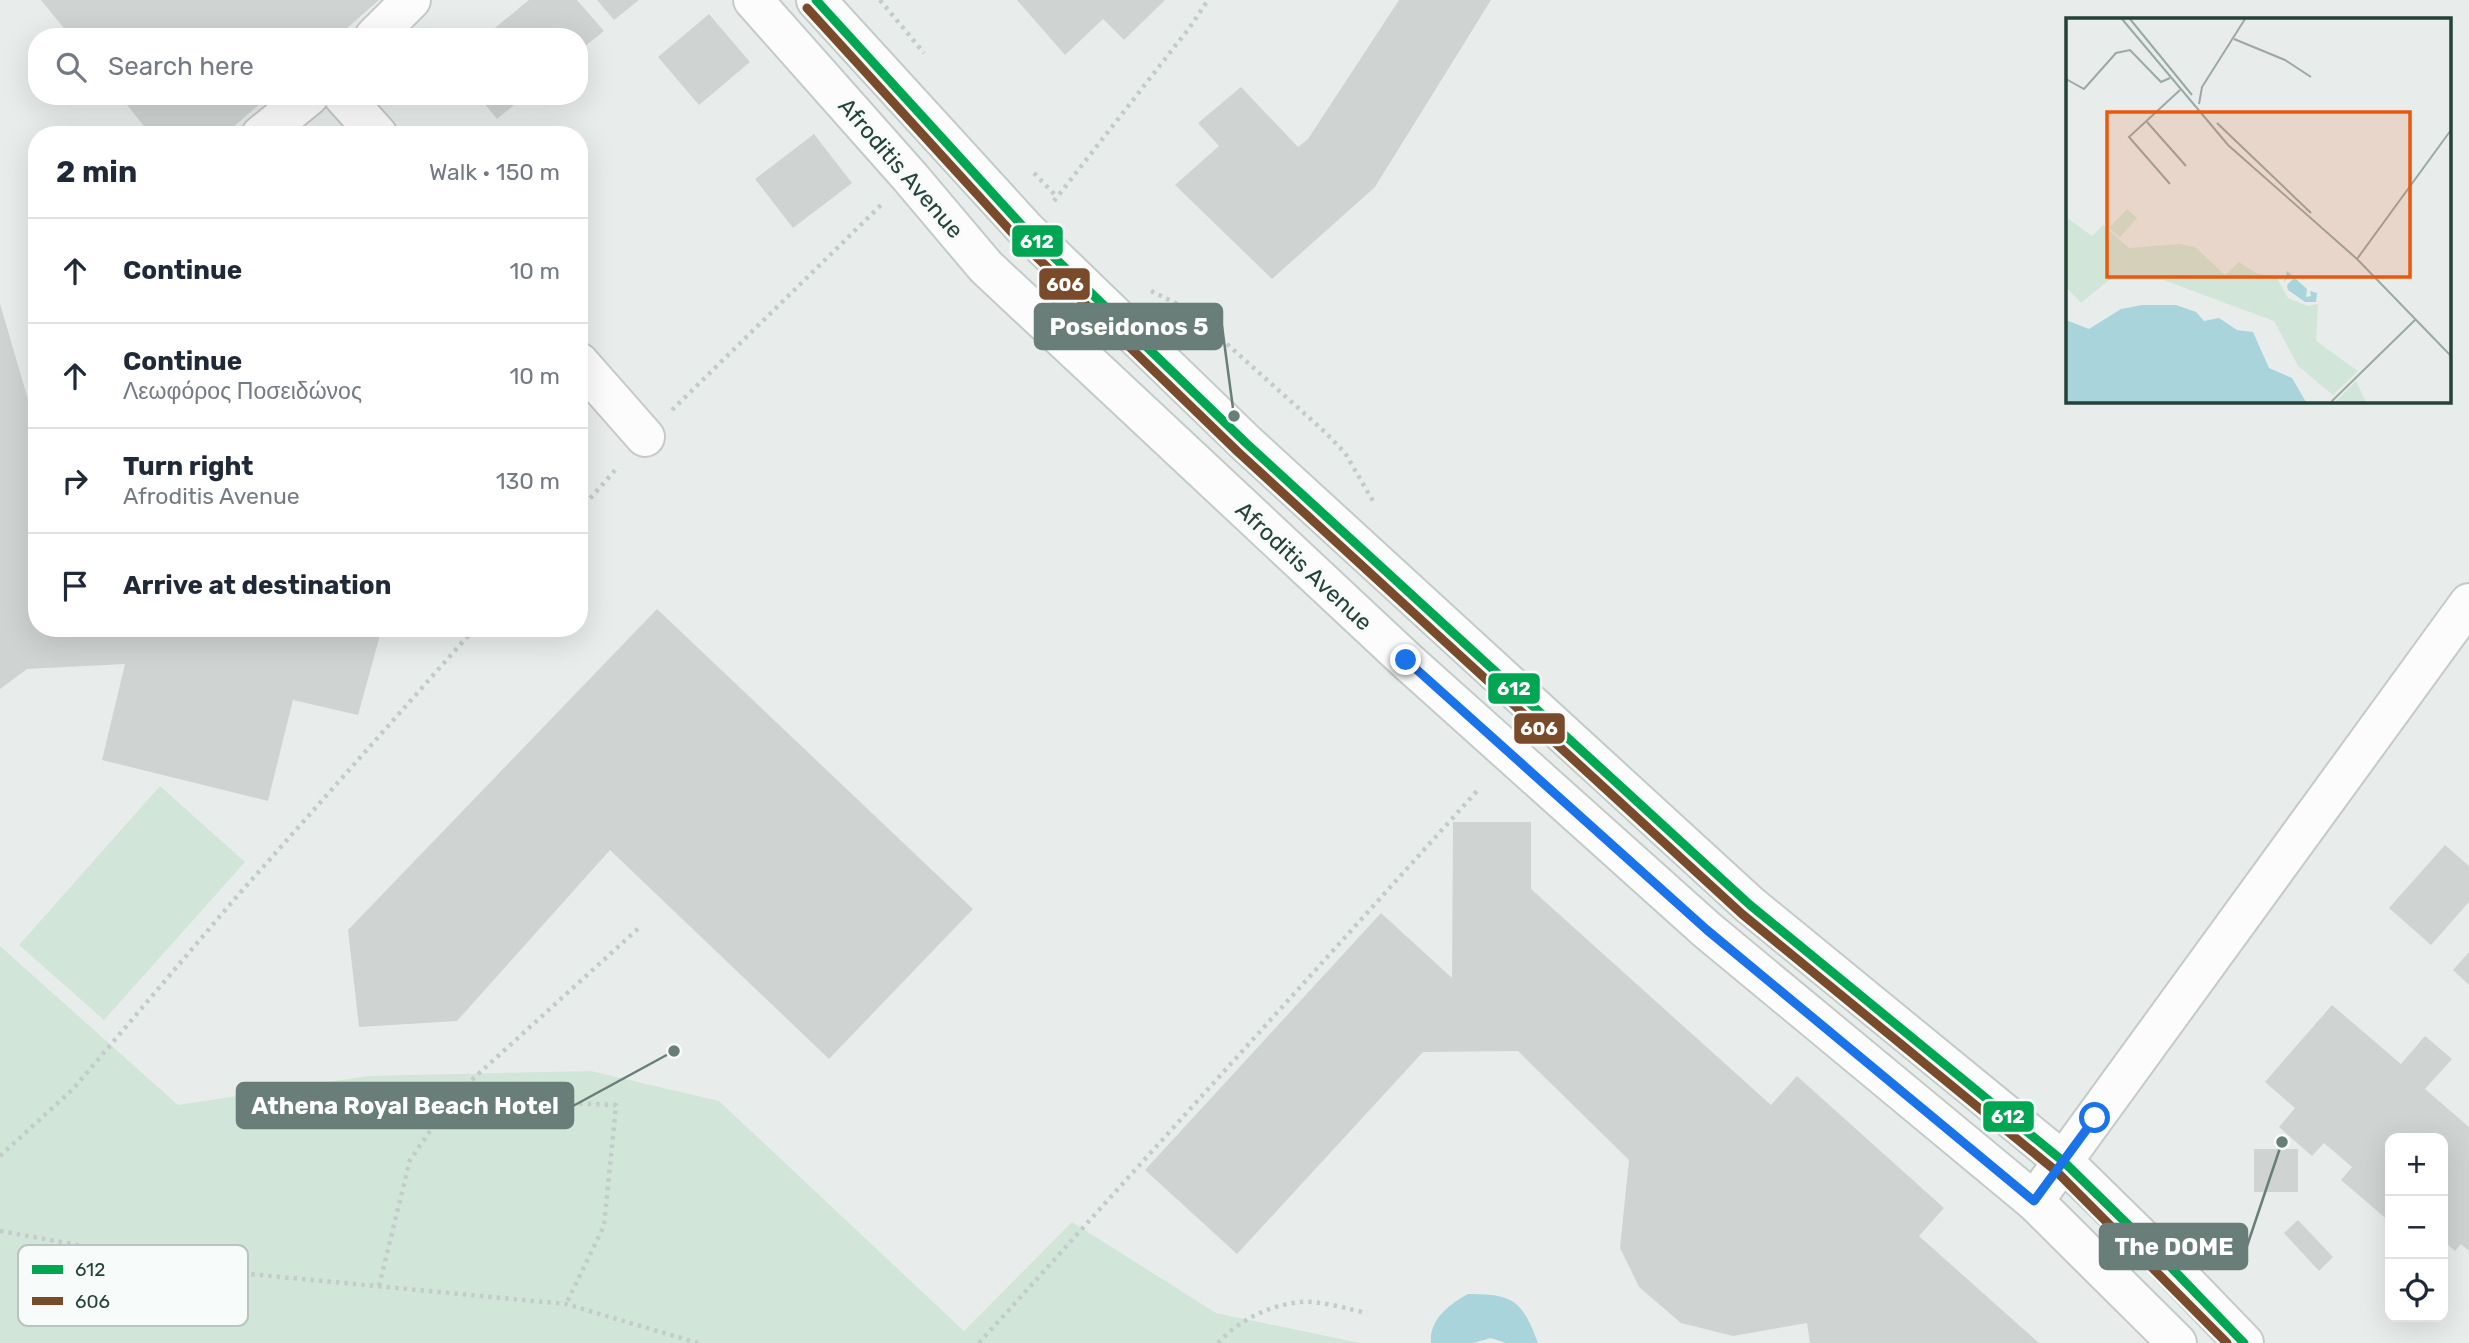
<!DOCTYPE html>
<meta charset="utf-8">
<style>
body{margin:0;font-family:Rubik,sans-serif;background:#f2f2f3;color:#1f2937}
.controls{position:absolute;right:21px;bottom:21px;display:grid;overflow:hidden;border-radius:14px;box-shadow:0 7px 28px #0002}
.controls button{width:63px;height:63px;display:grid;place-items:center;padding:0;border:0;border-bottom:2px solid #e0e1e3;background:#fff;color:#1f2937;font:35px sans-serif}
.stop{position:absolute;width:21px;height:21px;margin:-16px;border:5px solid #1a73e8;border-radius:50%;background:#fff}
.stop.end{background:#1a73e8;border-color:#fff;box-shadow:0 2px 7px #0008}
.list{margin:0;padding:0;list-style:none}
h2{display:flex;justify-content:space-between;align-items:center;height:91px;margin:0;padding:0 28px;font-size:30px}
h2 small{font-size:23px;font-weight:400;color:#747a83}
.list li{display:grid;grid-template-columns:46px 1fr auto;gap:21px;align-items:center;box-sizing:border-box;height:105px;padding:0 28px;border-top:2px solid #e0e1e3}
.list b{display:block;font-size:26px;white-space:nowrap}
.list p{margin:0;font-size:23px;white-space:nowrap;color:#747a83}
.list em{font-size:23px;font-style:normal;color:#747a83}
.icon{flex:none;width:38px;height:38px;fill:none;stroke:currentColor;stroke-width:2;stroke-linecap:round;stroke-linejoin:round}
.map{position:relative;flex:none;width:2469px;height:1343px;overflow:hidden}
.search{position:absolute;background:#fff;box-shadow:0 7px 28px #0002;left:28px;top:28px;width:560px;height:77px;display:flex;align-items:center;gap:18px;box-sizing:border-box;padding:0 24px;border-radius:28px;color:#747a83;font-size:26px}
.panel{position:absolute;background:#fff;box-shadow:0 7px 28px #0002;left:28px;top:126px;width:560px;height:511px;border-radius:28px}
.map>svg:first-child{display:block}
</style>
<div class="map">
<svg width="2469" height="1343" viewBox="0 0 2469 1343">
<rect width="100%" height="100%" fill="#e8edeb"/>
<!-- green -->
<path fill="#d1e6d8" d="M160,786l85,76 -141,158 -85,-75z
M0,946l178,159 190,-29 223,-5 128,30 245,230 108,-109 144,91 144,30h-1360z"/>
<!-- water -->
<path fill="#a9d4db" d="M1468,1294c45,0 54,6 70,49h-32l-15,-5 -18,5h-42c-2,-24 19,-39 37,-49z"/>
<!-- building -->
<path fill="#cfd4d2" d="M41,0h338l-42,37h-266z
M529,0h48l27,31 -25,20v-14h-95z
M597,0h42l-25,20z
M1017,0h148l-41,40 -21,-21 -38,36z
M1399,0h92l-116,187 -103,92 -97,-94 44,-39 -21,-23 43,-36 57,60 10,-8z
M709,14l41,48 -51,43 -41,-48z
M120,96h149l-45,39h-73z
M478,96h47l-28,23z
M814,134l38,49 -59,45 -38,-49z
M0,304l37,126v198h345l-24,87 -65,-15 -25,101 -166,-41 23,-96 -98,5 -27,20z
M657,609l316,300 -144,150 -219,-209 -153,171 -98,6 -11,-97z
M1453,822h78v67l240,216 26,-29 147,132 -25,28 120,107h-229l-3,-20 -74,13 -52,-13 -42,-36 -19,-39 9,-88 -111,-109 -95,1 -186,202 -92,-84 236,-257 71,65z
M2445,845l24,21v36l-38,43 -42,-37z
M2469,952v33l-16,-15z
M2332,1005l69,59 24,-28 27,23 -27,30 44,38v124l-8,-7 -6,7 -12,-11v-102h-53v84l-49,-42 11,-13 -28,-24 -12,13 -33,-29 16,-19 -30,-26z
M2254,1149h44v43h-44z
M2298,1220l35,37 -14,14 -35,-38z"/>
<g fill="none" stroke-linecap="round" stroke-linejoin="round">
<!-- street casing -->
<g stroke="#c5cac8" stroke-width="42">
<path id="street" d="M374,37l37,-37
M343,96l35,39
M261,135l48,-39
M579,362l66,75
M2034,1201l435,-598"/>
</g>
<!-- secondary casing -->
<g stroke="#c3cbc8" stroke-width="42">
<path id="secondary" d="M753,0l157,177 76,90 420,393 301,270 327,271 143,142
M816,0l210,230 220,213 504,462 314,257 98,96 82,85"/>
</g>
<!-- path -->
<path stroke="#c3ccca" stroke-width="4.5" stroke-dasharray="3.5 5" stroke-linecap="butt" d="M880,0l44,53
M1034,173l23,24
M1054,201l136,-174 18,-27
M1151,291l37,18 137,123 20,21 28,48
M672,410l209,-205
M579,511l39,-44
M453,1097l188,-171
M0,1156l73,-67 159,-187 243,-274
M0,1231l228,41 338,32 132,39
M379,1286l31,-126 43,-62 163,7 -12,121 -38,78
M979,1343l498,-552
M1218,1343c21,-23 51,-38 83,-41 17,-2 47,7 66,11"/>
<!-- street -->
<use href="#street" stroke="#fcfcfc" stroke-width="38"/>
<!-- secondary -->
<use href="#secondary" stroke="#fcfcfc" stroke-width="38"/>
<!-- bus-1 casing -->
<g stroke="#f7fbf9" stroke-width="14">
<path id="bus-1" d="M816,0l210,230 220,213 504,462 314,257 98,96 82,85"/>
</g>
<!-- bus-2 casing -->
<g stroke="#f7fbf9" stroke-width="14">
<path id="bus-2" d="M807,8l210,230 221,214 504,462 314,257 171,172"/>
</g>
<!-- bus-1 -->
<use href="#bus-1" stroke="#00a651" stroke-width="9"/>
<!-- bus-2 -->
<use href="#bus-2" stroke="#7a4b2a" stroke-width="9"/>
</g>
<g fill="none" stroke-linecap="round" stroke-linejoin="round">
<!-- route -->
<path stroke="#1a73e8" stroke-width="9" d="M1406,660l301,270 327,271 61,-83"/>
</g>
<g text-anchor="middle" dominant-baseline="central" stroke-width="6" stroke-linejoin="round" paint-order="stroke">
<!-- street labels -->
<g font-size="23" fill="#24423a" stroke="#f7fbf9">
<text transform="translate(901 168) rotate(49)">Afroditis Avenue</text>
<text transform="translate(1304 566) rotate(43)">Afroditis Avenue</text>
</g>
</g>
<!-- overview -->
<g transform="translate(2066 18)">
<rect width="385" height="385" fill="#e8edeb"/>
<path d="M61,191l10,9 -17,19 -11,-9zM0,199l26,19 11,-11 26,23 50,-4 16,3 30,28 14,-13 17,11 21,5 11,20 20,8 10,-2 -2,37 42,30 -25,24 -35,-29 -24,-45 -111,-41h-54l-28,23 -15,-16zM290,363l10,21h-31z" fill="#d1e6d8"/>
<path d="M221,253l20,18 -1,8 5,-1 -1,-5 7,2 -1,9h-11l-17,-12 -1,-5 6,-6 -5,-2 -4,5zM76,287h34l20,7 8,9 15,-3 18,12 16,2 16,36 23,10 14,24h-240v-82l23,9 32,-20z" fill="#a9d4db"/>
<path fill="none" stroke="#9aa9a4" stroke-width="2" d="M56,1l106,126 129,114 94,97M64,1l62,76M168,21l51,21 26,17M0,61l18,10 32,-36 14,-3 31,32 9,-4M133,86l3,-17 43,-68M81,104l39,44M151,105l94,90M104,166l-41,-47 51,-47M291,241l94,-129M265,384l85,-83"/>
<path fill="#e8590c" fill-opacity="0.15" stroke="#e8590c" stroke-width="3.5" d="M41,94h303v165h-303z"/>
<rect width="385" height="385" fill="none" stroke="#24423a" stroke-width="3.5"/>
</g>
<!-- legend -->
<rect x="18" y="1245" width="230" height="81" rx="10" fill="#f7fbf9" stroke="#b8c4c0" stroke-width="2"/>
<rect x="32" y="1265" width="31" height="9" fill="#00a651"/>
<rect x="32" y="1297" width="31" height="8" fill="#7a4b2a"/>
<g font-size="19" fill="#24423a">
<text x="75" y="1276">612</text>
<text x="75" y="1308">606</text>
</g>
<!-- callouts -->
<path fill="none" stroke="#697e78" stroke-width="2.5" d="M1234 416L1222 326M674 1051L573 1106M2282 1142L2247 1246"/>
<g fill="#697e78" stroke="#f7fbf9" stroke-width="2.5">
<circle cx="1234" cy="416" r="7"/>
<circle cx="674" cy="1051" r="7"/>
<circle cx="2282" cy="1142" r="7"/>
</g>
<g fill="#697e78" stroke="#697e78" stroke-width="2.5">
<rect x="1035" y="304" width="187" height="45" rx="7"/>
<rect x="237" y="1083" width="336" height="45" rx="7"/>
<rect x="2100" y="1224" width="147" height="45" rx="7"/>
</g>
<g font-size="24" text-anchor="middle" font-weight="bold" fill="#fff">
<text x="1129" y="335">Poseidonos 5</text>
<text x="405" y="1114">Athena Royal Beach Hotel</text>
<text x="2174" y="1255">The DOME</text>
</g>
<g stroke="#f7fbf9" stroke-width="2.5">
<rect x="1011" y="224" width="53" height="34" rx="7" fill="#00a651"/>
<rect x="1038" y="267" width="53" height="34" rx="7" fill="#7a4b2a"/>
<rect x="1487" y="672" width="54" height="33" rx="7" fill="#00a651"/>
<rect x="1513" y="712" width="53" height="33" rx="7" fill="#7a4b2a"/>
<rect x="1982" y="1100" width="53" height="33" rx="7" fill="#00a651"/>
</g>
<g font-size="19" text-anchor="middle" font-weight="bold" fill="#fff">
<text x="1037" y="248">612</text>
<text x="1065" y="291">606</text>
<text x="1514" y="695">612</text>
<text x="1539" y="735">606</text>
<text x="2008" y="1123">612</text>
</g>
</svg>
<div class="controls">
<button>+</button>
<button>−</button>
<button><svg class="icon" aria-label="locate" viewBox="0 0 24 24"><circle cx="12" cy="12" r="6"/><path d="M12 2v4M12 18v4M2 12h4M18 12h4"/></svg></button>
</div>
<div class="stop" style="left:2095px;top:1118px"></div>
<div class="stop end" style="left:1406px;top:660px"></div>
<div class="search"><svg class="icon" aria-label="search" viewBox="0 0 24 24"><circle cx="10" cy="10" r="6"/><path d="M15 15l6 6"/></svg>Search here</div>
<section class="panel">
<h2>2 min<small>Walk · 150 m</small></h2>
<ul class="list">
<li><svg class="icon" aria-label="ahead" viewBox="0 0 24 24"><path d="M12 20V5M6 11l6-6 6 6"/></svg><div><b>Continue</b></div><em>10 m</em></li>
<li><svg class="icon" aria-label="ahead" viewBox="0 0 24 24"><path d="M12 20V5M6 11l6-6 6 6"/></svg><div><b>Continue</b><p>Λεωφόρος Ποσειδώνος</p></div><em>10 m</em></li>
<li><svg class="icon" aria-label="right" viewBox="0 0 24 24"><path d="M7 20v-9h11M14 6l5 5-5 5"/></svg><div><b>Turn right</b><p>Afroditis Avenue</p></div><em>130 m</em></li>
<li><svg class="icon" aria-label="arrive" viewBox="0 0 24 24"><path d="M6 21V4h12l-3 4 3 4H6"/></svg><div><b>Arrive at destination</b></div></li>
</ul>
</section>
</div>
